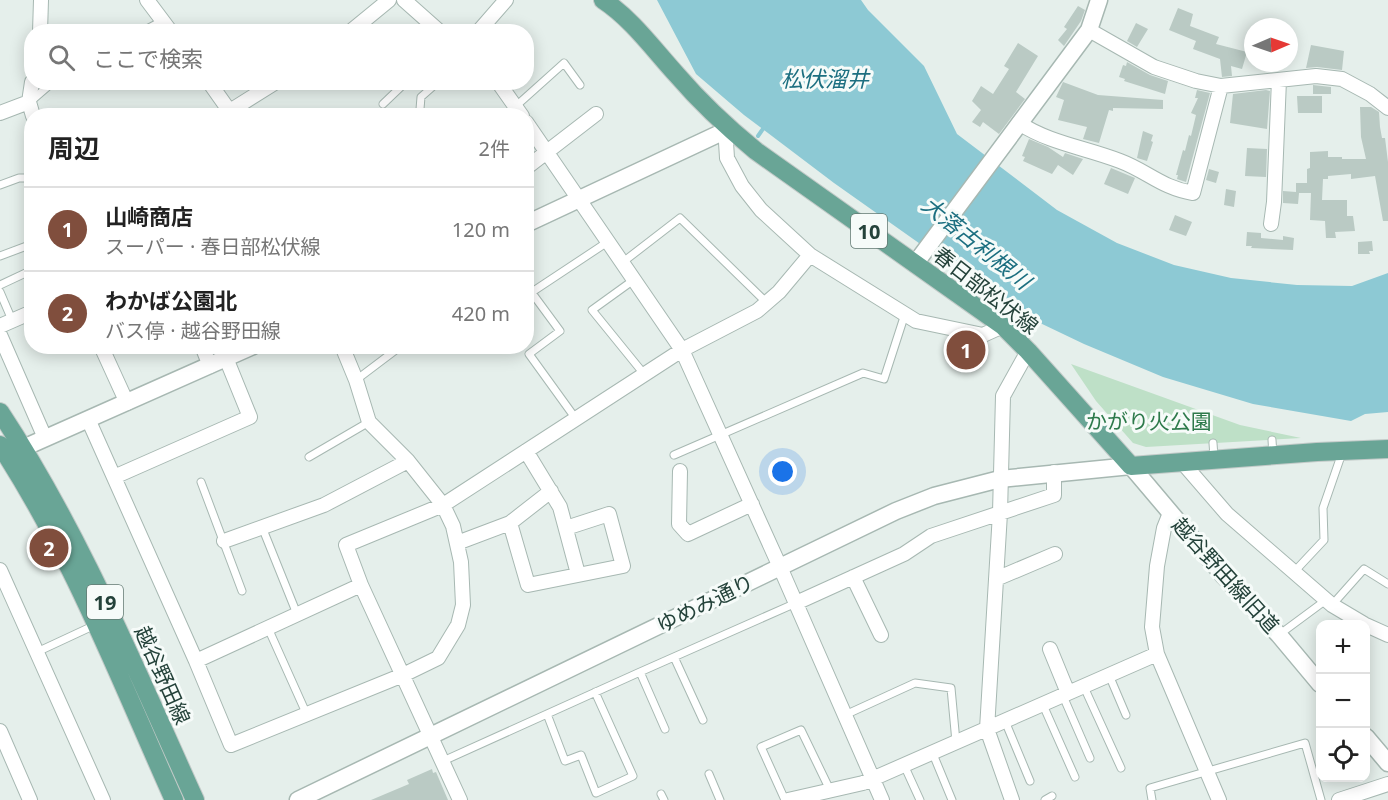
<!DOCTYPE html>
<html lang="ja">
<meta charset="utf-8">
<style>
body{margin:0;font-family:"Noto Sans","Noto Sans JP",sans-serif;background:#f6f6f6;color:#222}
.controls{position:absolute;right:18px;bottom:18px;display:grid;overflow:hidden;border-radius:12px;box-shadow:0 3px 15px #0003}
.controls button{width:54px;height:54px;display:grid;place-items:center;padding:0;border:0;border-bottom:2px solid #e0e0e0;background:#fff;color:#222;font:30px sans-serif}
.compass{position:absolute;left:1244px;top:18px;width:54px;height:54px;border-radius:50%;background:#fff;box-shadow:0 3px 15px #0003;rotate:88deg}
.you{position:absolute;left:783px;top:472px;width:21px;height:21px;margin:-15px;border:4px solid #fff;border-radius:50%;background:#1a73e8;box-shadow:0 0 0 9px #1a73e833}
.badge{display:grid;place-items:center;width:39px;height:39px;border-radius:50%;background:#804e3d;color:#fff;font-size:20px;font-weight:700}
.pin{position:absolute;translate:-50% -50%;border:3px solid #fff;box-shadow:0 2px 6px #0006}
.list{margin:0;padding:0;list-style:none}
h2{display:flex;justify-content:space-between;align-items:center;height:78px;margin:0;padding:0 24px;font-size:26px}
h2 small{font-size:20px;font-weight:400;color:#767676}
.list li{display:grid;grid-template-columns:39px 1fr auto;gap:18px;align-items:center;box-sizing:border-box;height:84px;padding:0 24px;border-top:2px solid #e0e0e0}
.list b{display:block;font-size:22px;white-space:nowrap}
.list p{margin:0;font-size:20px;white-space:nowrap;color:#767676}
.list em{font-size:20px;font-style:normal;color:#767676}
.icon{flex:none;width:33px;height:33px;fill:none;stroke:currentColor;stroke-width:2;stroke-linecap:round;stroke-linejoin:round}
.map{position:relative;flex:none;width:1388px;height:800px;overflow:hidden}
.search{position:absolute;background:#fff;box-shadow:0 3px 15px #0003;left:24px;top:24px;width:510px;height:66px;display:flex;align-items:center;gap:15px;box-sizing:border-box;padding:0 21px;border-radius:24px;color:#767676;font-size:22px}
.panel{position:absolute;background:#fff;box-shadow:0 3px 15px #0003;left:24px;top:108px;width:510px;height:246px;border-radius:24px}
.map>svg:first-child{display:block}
</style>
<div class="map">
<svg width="1388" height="800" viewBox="0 0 1388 800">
<rect width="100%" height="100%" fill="#e5efeb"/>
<!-- green -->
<path fill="#bee0c7" d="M1071,364l169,61 61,13 -155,9 -13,-4 -37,-42z"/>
<!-- water -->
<path fill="#8dc9d4" d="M657,0h204l7,10 56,56 33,68 100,76 60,33 57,22 57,13 66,7 55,1 36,-13v139l-23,2 -14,7 -98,-17 -90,-27 -79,-33 -69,-33 -181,-128 -90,-68 -48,-41z"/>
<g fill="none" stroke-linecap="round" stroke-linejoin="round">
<!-- stream -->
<path stroke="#8dc9d4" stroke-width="4" d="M758,136l7,-10"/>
</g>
<!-- building -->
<path fill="#bacac4" d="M1078,6l7,4 -4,11 -17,25 -6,-6 9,-11 -3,-2z
M1178,8l15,6 -3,12 29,11 -3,7 31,8 -5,17 -11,-3 1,10 -10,1 -2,-18 -27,-10 3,-8 -27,-11z
M1136,23l12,6 -11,18 -10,-6z
M1018,43l20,13 -22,36 9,7 -26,35 -16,-12 -3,5 -8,-5 9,-12 -9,-9 9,-15 12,8 16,-25 -5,-3z
M1311,45l33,6 -2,19 -25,-3 -11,1z
M1127,62l23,13 18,6 -3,13 -41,-13 1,-2 -6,-2 4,-12 3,1z
M1063,82l35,13 65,5v9l-50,-1v3l-4,-1 -10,33 -16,-4 4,-12 -29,-7 6,-20 -8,-3z
M1313,85l18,2v7h-18z
M1197,90l13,3 -24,89 -9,-3 1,-4h-2l7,-25 2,1 4,-16 2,1 5,-21 -5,-2 7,-15h-3z
M1266,90l4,1 -3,38 -37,-6 3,-29z
M1297,96h25v17h-24z
M1360,107h11l8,5 1,15 2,11h3l3,24v59h-5l-8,-45 -24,3v-5l-23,2v3h-5l-1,21h25v16h6l2,15 -20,1 1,6h-10l-1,-17 -15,-1 1,-27h-12l-1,11 -15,-1v-12l13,1v-9h11v-14l3,-1v-16l18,-1v6h14v2h24l-5,-22z
M1143,131l10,4 -2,6 2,1 -6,19 -10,-3z
M1029,139l19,8 15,10 2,-4 18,6 -10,16 -15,-10 -6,9 -29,-13 2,-4 -3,-1z
M1247,148l20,1 -1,28 -21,-1z
M1111,168l24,10 -7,16 -24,-10z
M1209,169l10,3 -3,11 -10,-3z
M1226,189l10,2 -2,16 -10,-2z
M1175,215l17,7 -6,14 -17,-6z
M1247,232l14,1v5l22,2v-4l11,2 -1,12 -42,-2 1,-2h-6z
M1372,241l1,10h-4l1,3h-12v-12z
M961,340l16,3 -5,18 -13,-4 1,-3 -3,-1z
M432,769l1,4 3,-1 12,28h-77l38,-16 -2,-4z"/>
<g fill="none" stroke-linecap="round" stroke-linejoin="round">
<!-- service casing -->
<g stroke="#a7b8b2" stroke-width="9">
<path id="service" d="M141,32l21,-11
M31,101l22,-19
M383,104l23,-22
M516,106l48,-43 16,22
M425,116l-5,-7 1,-12 17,-15
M0,185l19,-7h13
M0,256l32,-12
M623,262l57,-44 86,84
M635,279l-43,31 52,64
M0,285l32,-15
M0,292l12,28
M532,293l28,38 -31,23 47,65
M526,296l83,-55
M356,380l45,-34
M1272,440l1,15
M1213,443l1,14
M674,455l189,-82 21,6 21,-65
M309,457l60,-35
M201,482l41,109
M262,527l35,87
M1294,572l30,-32 -1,-32 19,-55
M1332,605l32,-36 24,15
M268,628l39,87
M1280,634l46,-34
M37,652l58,-27
M674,657l29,63
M1109,675l17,40
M1084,687l37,81
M1063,696l27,62
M1043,705l32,72
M547,714l18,47 16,-6 15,38 37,-17 -38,-84
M845,715l70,-32 36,5 5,54
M1005,721l25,60
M665,729l-25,-57 156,-69
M933,754l19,46
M443,761l197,-89
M904,765l16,35
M709,774l11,26
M661,794l3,6
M785,800l-24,-53 40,-17 29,60
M1045,800l7,-4
M1152,800l-2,-12 155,-45 16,57"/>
</g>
<!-- minor casing -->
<g stroke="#a7b8b2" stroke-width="16">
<path id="minor" d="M147,0l24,32
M404,0l36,32
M1089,30l65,37 42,14 25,5 95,-10 26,3 28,15 18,14
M40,32l1,-32
M350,32l39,-32
M478,32l28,-32
M32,82l-3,20 4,14
M209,82l24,34
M498,82l24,34
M0,113l29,-11
M222,116l54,-34
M526,122l156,228 98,217 102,233
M1019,123c30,20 68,25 101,38 27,10 42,27 73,32l28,-107
M729,129l-3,13 1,16 15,28 19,24 49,45 106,66 67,14 20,-9
M526,168l70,-54
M1271,224l3,-22 5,-122
M0,326l32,-14
M0,335l45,103
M101,346l26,57
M202,346l8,20
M88,419l108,242 35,84 172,-70 35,-17 20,-33 5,-20 -2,-43 -8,-36 -10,-21 -35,-44 -39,-39 -13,-42 -14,-34
M526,451l34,56 18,67
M1182,462l45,52 105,91 32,19
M680,471l-1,53 9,10 64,-30
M114,477l136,-60 -24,-59
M1170,513l-6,15 -7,38 -5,61 5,27 62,146
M510,523l18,62 95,-19 -14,-52 -43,14
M224,541l100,-36 84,-44
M457,543l53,-20 41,-32
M0,570l103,230
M853,577l28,58
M996,579l59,-25
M796,603l108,-49 27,-18 123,-41v-23
M1366,625l22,10
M1050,649l18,44
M196,661l165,-76
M0,731l30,69
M460,800l-99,-215 -15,-40 97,-40 239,-155 75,-39 22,-19 31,-37
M788,800l75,-17 294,-129
M1012,800l-25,-71 13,-216 3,-117 25,-45
M1339,800l49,-16"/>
</g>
<!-- tertiary casing -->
<g stroke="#a7b8b2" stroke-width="19">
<path id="tertiary" d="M526,224l203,-95
M915,264l174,-234 10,-30
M12,453l241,-107
M1366,737l22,26
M298,800l598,-289 38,-15 66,-17 131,-13 93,110 55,59 41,49"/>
</g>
<!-- primary casing -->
<g stroke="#c2cac8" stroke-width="20">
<path id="primary" d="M603,0c29,19 51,50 74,75 24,28 51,53 79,76l247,175 25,25 103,115 186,-14 71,-3
M0,412c80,121 135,256 195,388
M0,445c72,110 120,235 174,355"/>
</g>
<!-- service -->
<use href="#service" stroke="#fff" stroke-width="7"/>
<!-- minor -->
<use href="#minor" stroke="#fff" stroke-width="14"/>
<!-- tertiary -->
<use href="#tertiary" stroke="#fff" stroke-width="16"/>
<!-- primary -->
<use href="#primary" stroke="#69a596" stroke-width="18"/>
</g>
<g text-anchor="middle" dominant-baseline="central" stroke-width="6" stroke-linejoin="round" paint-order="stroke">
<!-- shield labels -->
<g fill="#f6fbf9" stroke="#637a73" stroke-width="1.5">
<rect x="851" y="214" width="36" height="34" rx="4.5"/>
<rect x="87" y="585" width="36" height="34" rx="4.5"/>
</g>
<g font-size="20" font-weight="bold" fill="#24423a">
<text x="869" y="231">10</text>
<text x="105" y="602">19</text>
</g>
<!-- street labels -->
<g font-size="21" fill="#24423a" stroke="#f6fbf9">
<text transform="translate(986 290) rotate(38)">春日部松伏線</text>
<text transform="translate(1226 575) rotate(48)">越谷野田線旧道</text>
<text transform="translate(705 603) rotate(-26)">ゆめみ通り</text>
<text transform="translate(163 675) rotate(66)">越谷野田線</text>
</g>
<!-- park labels -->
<g font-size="21" fill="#2d7a4b" stroke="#f6fbf9">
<text x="1149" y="421">かがり火公園</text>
</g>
<!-- water labels -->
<g font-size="22" font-style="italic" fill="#1c6f80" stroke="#f6fbf9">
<text x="825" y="78">松伏溜井</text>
<text transform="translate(977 242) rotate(39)">大落古利根川</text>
</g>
</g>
</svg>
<div class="controls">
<button>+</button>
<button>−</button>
<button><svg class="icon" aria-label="locate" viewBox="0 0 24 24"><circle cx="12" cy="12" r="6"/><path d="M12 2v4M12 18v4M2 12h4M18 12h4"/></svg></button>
</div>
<svg class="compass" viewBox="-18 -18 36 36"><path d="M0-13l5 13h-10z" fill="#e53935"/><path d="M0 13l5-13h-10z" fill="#767676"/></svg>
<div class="you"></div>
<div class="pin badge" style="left:966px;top:350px">1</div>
<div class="pin badge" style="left:49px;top:548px">2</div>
<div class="search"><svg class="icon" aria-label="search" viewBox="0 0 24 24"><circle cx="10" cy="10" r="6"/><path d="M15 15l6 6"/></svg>ここで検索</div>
<section class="panel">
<h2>周辺<small>2件</small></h2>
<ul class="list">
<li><span class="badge">1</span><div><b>山崎商店</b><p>スーパー · 春日部松伏線</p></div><em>120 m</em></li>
<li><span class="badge">2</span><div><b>わかば公園北</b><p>バス停 · 越谷野田線</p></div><em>420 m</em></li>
</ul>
</section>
</div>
